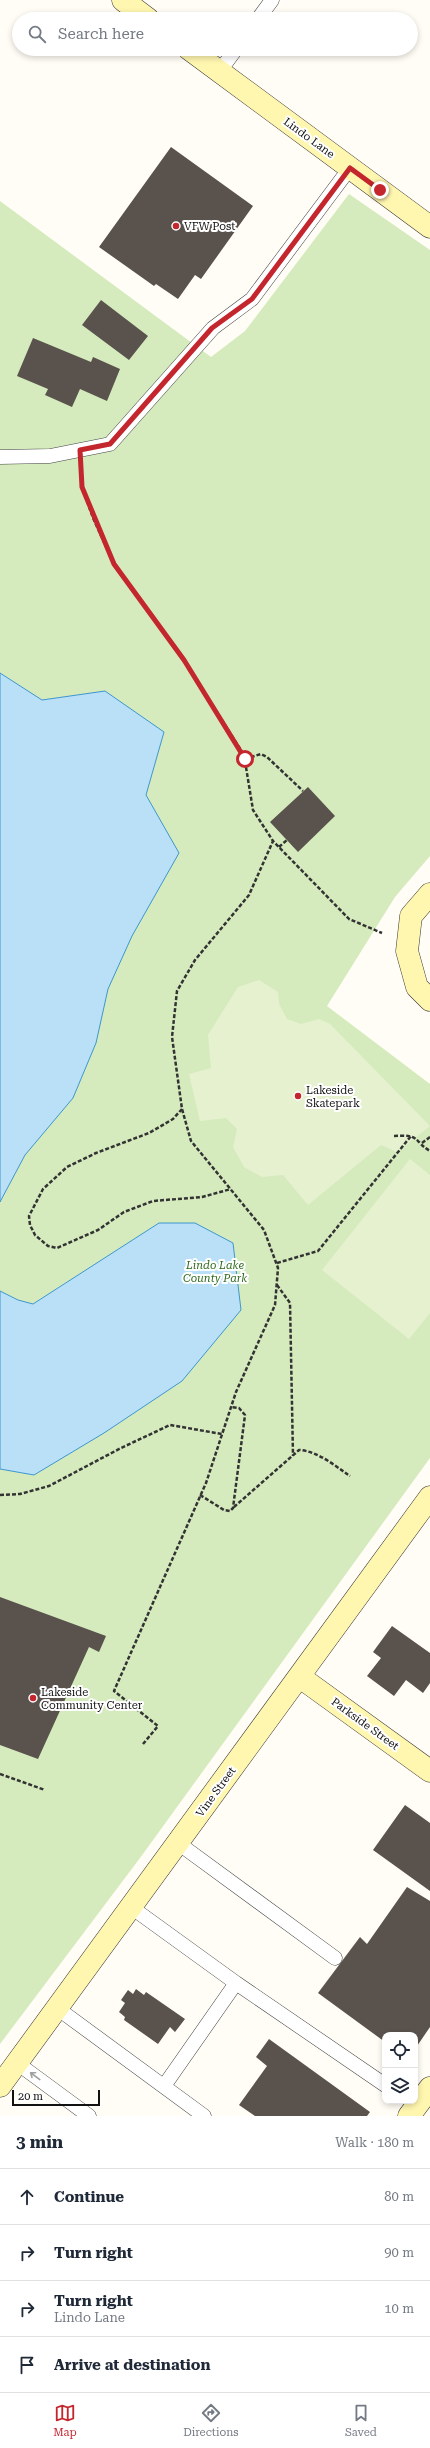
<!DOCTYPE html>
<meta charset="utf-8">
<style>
body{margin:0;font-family:"Roboto Serif",serif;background:#f2f2f3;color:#1f2937}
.controls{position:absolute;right:12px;bottom:12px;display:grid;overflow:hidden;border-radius:8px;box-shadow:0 2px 6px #0003}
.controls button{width:36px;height:36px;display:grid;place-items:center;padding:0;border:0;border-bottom:1px solid #e0e1e3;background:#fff;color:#1f2937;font:20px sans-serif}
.scale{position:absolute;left:12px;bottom:10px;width:88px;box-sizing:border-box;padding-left:4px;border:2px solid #111;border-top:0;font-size:11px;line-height:14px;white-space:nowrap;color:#111;-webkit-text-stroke:3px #fff;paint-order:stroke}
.stop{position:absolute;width:12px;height:12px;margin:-9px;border:3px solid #c4262e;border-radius:50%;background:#fff}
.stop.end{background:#c4262e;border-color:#fff;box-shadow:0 1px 4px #0008}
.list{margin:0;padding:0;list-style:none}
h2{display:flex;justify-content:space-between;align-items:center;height:52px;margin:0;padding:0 16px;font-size:17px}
h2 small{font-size:13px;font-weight:400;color:#747a83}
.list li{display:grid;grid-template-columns:26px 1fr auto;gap:12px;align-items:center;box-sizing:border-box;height:56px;padding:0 16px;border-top:1px solid #e0e1e3}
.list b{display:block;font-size:15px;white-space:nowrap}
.list p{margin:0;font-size:13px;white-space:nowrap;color:#747a83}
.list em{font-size:13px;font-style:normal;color:#747a83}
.icon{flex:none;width:22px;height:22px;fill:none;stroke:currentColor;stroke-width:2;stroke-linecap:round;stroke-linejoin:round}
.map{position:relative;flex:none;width:430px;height:2116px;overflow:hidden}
.search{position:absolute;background:#fff;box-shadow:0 2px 6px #0003;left:12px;right:12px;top:12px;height:44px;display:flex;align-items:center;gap:10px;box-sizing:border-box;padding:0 14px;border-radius:22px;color:#747a83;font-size:15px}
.sheet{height:276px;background:#fff}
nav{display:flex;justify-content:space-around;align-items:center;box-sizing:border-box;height:56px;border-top:1px solid #e0e1e3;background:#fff;font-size:11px;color:#747a83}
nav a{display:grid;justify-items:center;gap:2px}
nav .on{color:#c4262e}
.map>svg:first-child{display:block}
</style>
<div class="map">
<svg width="430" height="2116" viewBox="0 0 430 2116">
<rect width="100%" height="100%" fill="#fffdf5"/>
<!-- green -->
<path fill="#d5ebbd" d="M349,194l81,56v606l-35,41 -68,109 103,78v374l-290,400 -140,186v-1843l211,156 34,-26z"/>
<!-- pitch -->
<path fill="#e6f2cf" d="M259,980l19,12 1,12 8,15 14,5 18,-5 11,5 100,102 -33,26 -16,-7 -73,60 -25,-30 -21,2 -18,-10 -11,-20 4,-18 -11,-11 -26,3 -11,-47 22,-6 -3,-33 30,-48z
M410,1159l20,16v138l-21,26 -87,-69z"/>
<!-- water -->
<path fill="#b9e0f7" stroke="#3f96cf" d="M0,673l42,27 63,-9 59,41 -18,63 33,58 -47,83 -24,53 -12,54 -23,55 -48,57 -25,47z
M159,1223h36l38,20 8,67 -59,71 -78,52 -70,42 -34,-6v-178l18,9 15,4z"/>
<!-- building -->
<path fill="#5a524d" d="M171,147l82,59 -52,73 -6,-4 -17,24 -22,-15 -2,2 -55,-39z
M101,300l47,36 -19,24 -47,-35z
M33,338l58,24 2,-5 27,12 -13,32 -27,-12 -8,18 -27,-12 3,-6 -31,-13z
M308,787l27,29 -37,36 -28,-30z
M0,1597l106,39 -7,16 -10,-5 -51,112 -38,-14z
M392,1626l38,27v30l-7,10 -17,-13 -12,16 -27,-20 14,-18 -8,-6z
M405,1805l25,18v68l-57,-41z
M407,1887l23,14v126l-15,22v-14h-30v7l-67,-49 42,-56 7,7z
M136,1989l8,6 2,-3 39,27 -10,13 -5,-5 -12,17 -34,-24 1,-3 -6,-5 6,-9 -4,-3 7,-10 5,4z
M269,2039l101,73 -3,4h-112l-16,-11 28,-39 -11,-9z"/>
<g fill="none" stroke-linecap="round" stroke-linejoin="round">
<!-- lane casing -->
<g stroke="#444" stroke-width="15">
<path id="lane" d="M258,19l14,-19
M219,72l17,-23
M0,457l50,-1 60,-12 103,-116 39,-29 98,-131
M178,1843l157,115
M131,1907l105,76 -72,103
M236,1983l149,102
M57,2008l147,108
M17,2063l72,53"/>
</g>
<!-- secondary casing -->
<g stroke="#333" stroke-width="23">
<path id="secondary" d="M123,0l25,19
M189,49l241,178
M430,894l-19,22 -4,35 10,36 13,13
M300,1677l130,94
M0,2086l430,-589
M409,2116l21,-28"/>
</g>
<!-- path -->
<path stroke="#333" stroke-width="2.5" stroke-dasharray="4 2" stroke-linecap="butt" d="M81,472l1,15 11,31 21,46 70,96 60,95 9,55 20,31 76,78 33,14
M245,759l16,-5 6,3 36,34
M279,847l8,-7
M182,1109l-9,10 -24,14 -53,20 -29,14 -24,22 -14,27 1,9 5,10 13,11 9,2 41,-18 26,-18 29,-11 49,-4 29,-8
M394,1136c27,-2 19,5 36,15
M422,1143l8,-6
M277,1263l41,-12 93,-115
M277,1285l13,18 3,153
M0,1495l20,-1 29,-8 72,-38 49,-23 52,9
M200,1495l24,15 6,1 3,-3 12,-93 -6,-7 -8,-1
M234,1507l65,-57c19,1 36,16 51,26
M143,1744l15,-18 -44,-35 92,-208 30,-91 39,-87 3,-37 -14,-38 -73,-89 -9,-32 -10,-72 5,-46 18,-31 54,-65 24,-54
M0,1774l45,16"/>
<!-- lane -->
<use href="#lane" stroke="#fff" stroke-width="14"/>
<!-- secondary -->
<use href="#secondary" stroke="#fff6b0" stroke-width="22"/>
</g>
<!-- one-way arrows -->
<defs><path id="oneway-shaft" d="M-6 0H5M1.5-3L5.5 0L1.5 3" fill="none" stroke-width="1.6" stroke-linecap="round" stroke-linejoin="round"/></defs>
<use stroke="#a0a0a0" href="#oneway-shaft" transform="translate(35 2076) rotate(-143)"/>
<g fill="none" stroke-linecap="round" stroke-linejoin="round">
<!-- route -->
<path stroke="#c4262e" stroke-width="5" d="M245,759l-61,-99 -70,-96 -32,-77 -2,-37 30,-6 102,-116 40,-29 98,-131 30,22"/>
</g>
<!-- markers -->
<g fill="#c4262e" stroke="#fff" stroke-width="1.5">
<circle cx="176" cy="226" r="4"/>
<circle cx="298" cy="1096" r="4"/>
<circle cx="33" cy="1698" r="4"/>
</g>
<g text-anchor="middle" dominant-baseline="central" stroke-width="4" stroke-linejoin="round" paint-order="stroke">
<!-- street labels -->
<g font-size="11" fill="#111" stroke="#fff">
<text transform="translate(309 138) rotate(36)">Lindo Lane</text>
<text transform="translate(365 1724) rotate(36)">Parkside Street</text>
<text transform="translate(216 1792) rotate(-54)">Vine Street</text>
</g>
<!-- poi labels -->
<g font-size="11" fill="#111" stroke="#fff" text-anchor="start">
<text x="184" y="226">VFW Post</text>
<text x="306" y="1090">Lakeside<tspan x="306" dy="13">Skatepark</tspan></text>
<text x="41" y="1692">Lakeside<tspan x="41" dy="13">Community Center</tspan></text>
</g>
<!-- park labels -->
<g font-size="11" font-style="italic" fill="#2f6b1f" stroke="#fff">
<text x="215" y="1265">Lindo Lake<tspan x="215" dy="13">County Park</tspan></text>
</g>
</g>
</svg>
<div class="controls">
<button><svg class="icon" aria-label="locate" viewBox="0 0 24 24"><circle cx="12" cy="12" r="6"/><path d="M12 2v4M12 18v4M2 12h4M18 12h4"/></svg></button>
<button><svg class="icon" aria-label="layers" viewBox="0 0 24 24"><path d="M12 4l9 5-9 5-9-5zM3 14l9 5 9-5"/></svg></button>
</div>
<div class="scale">20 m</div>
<div class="stop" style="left:245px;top:759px"></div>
<div class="stop end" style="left:380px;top:190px"></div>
<div class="search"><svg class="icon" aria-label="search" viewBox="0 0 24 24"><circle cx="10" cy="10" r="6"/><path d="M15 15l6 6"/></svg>Search here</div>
</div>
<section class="sheet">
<h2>3 min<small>Walk · 180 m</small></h2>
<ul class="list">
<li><svg class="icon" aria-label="ahead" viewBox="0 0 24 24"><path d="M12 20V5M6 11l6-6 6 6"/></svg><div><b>Continue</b></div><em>80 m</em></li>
<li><svg class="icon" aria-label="right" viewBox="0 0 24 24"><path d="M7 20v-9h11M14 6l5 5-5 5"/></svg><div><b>Turn right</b></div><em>90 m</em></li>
<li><svg class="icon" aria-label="right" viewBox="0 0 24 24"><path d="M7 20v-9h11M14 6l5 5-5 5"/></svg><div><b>Turn right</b><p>Lindo Lane</p></div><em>10 m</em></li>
<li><svg class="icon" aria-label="arrive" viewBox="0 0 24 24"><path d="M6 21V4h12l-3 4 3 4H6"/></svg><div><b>Arrive at destination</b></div></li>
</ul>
</section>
<nav>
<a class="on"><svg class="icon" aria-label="map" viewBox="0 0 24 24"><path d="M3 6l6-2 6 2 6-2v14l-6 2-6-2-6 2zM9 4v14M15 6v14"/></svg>Map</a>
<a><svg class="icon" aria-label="directions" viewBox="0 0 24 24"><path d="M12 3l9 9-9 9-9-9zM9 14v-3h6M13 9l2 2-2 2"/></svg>Directions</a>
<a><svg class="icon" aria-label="saved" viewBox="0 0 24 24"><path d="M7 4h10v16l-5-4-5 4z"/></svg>Saved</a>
</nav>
